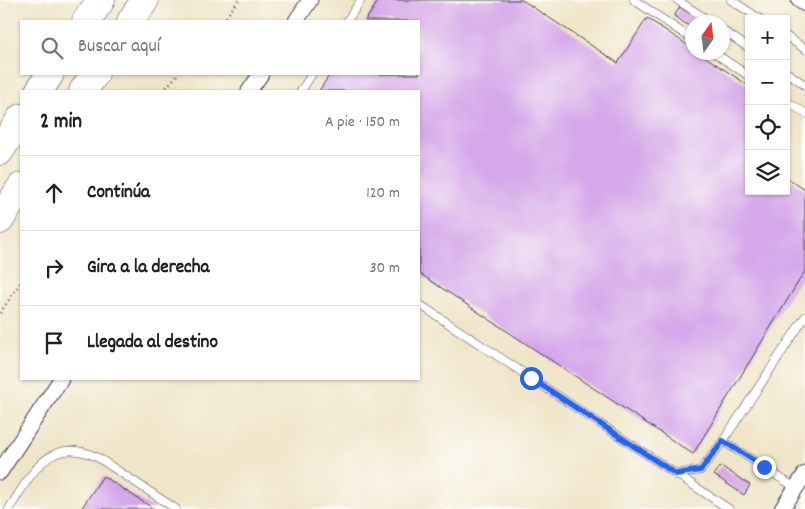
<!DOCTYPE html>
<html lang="es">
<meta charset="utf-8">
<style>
body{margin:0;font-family:Dekko,sans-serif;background:#f6f6f6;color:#222}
.controls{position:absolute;right:15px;top:15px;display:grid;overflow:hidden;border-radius:0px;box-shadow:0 1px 4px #0004}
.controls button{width:45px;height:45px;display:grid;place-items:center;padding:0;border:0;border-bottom:1px solid #e0e0e0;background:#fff;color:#222;font:25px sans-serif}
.compass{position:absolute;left:685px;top:15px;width:45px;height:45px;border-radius:50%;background:#fff;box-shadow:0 1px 4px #0004;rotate:14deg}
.stop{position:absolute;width:15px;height:15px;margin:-11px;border:4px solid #2563eb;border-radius:50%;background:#fff}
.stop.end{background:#2563eb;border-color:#fff;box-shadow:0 1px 5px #0008}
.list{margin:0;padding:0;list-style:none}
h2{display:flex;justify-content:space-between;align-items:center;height:65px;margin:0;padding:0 20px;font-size:21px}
h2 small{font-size:16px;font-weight:400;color:#767676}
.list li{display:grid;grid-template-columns:32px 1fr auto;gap:15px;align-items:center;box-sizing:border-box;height:75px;padding:0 20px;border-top:1px solid #e0e0e0}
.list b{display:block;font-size:19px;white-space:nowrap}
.list em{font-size:16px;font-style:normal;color:#767676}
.icon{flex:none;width:28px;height:28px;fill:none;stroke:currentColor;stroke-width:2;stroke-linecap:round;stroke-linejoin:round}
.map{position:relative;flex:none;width:805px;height:509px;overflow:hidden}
.search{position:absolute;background:#fff;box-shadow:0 1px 4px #0004;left:20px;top:20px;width:400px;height:55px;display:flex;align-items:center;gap:12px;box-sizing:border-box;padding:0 18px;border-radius:0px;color:#767676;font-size:19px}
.panel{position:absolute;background:#fff;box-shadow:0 1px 4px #0004;left:20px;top:90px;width:400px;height:290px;border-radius:0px}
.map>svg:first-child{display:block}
</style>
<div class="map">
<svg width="805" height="509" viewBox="0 0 805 509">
<rect width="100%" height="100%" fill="#fdfcf7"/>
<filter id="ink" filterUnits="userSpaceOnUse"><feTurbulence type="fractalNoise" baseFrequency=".02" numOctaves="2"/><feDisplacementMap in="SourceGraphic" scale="10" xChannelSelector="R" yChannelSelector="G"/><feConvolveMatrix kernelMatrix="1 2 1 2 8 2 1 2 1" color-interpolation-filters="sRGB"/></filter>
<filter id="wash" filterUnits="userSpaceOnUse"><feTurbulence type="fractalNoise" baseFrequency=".0096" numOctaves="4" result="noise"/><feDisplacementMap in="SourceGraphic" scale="20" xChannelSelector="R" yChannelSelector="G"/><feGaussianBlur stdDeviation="1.12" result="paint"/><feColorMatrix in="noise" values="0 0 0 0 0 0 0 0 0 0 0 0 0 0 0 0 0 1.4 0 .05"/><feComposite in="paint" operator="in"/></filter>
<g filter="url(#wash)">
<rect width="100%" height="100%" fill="#f0e5c9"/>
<g id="blocks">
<!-- building -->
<path fill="#d6a7ea" d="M379,0h143l96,63 29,-45 45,30v4h6l51,34v105h37v-14l19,13v81l-112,183 -274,-181v-182h-100l11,-17h89v-53h-54z
M680,7l23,15h-11v6l-18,-12z
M721,466l29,19 -6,10 -30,-20z
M103,476l51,33h-73z"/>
</g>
</g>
<g filter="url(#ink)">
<use href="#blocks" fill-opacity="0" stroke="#413f50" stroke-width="1"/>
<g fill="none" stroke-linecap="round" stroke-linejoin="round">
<!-- service casing -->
<g stroke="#413f50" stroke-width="9">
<path id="service" d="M634,0l58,39
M677,0l34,22
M731,0l29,19
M347,21l14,-21
M722,30l27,18
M786,36l19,13
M713,52l36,24
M786,72l19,13
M301,91l11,-17
M786,101l19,12
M419,304l310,205
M676,474l25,-4 22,-29
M796,488l-73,-47 82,-124
M9,509c22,-34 40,-75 88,-52l79,52"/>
</g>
<!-- minor casing -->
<g stroke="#413f50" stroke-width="17">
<path id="minor" d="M799,0l6,4
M296,21l14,-21
M249,91l12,-17
M0,472l61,-93
M782,509l23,-35"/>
</g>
<!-- motorway casing -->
<g stroke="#413f50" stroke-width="29">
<path id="motorway" d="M86,21l15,-21
M131,21l14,-21
M39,91l11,-17
M83,91l12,-17
M0,151l21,-33
M0,220l21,-33"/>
</g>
<!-- path -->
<path stroke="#413f50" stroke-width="2.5" stroke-dasharray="1 4" stroke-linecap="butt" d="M223,21l16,-21
M163,91l15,-17
M0,313l21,-31"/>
<!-- service -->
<use href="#service" stroke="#fff" stroke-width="8"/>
<!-- minor -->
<use href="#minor" stroke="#fff" stroke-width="15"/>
<!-- motorway -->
<use href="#motorway" stroke="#fff" stroke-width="28"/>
</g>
</g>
<g fill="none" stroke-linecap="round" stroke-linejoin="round" filter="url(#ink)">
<!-- route -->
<path stroke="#2563eb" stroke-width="6" d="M531,378l145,96 25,-4 22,-29 41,26"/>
</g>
</svg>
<div class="controls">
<button>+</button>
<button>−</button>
<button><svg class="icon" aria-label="locate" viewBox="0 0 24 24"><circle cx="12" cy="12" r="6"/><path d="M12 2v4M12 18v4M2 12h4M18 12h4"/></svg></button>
<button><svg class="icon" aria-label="layers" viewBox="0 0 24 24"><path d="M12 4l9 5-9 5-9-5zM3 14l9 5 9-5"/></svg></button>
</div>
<svg class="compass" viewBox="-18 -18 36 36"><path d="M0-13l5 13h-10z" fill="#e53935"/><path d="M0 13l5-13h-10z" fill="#767676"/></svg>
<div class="stop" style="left:531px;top:378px"></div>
<div class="stop end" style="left:764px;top:467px"></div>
<div class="search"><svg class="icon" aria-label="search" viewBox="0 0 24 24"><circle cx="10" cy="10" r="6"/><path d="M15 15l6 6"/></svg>Buscar aquí</div>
<section class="panel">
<h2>2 min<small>A pie · 150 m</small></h2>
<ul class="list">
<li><svg class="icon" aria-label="ahead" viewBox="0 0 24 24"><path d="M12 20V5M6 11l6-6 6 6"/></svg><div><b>Continúa</b></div><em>120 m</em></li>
<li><svg class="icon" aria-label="right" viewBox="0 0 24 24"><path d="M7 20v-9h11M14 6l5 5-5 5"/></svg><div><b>Gira a la derecha</b></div><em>30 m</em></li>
<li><svg class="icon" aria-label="arrive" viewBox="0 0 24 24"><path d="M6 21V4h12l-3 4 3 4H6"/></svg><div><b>Llegada al destino</b></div></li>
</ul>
</section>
</div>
